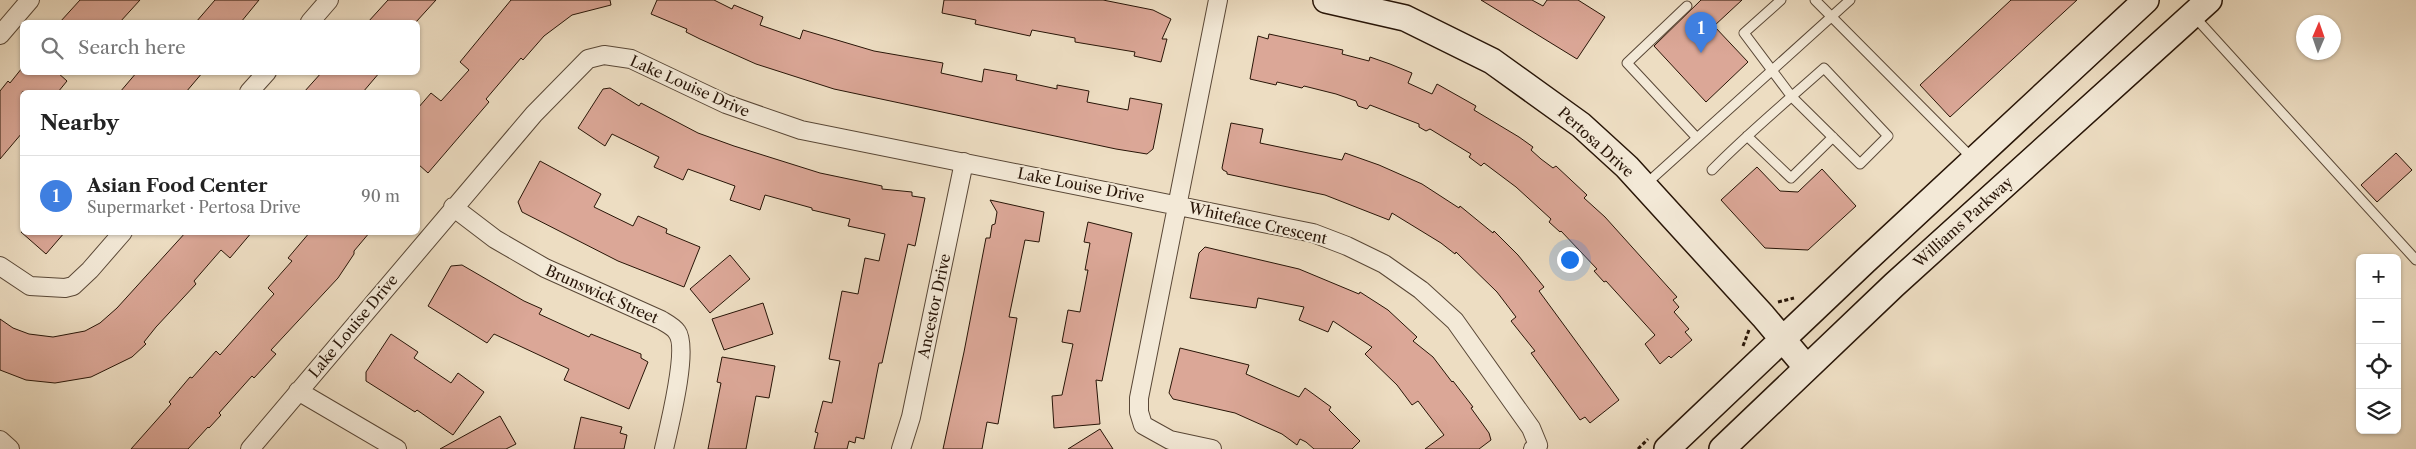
<!DOCTYPE html>
<meta charset="utf-8">
<style>
body{margin:0;font-family:"Libre Caslon Text",serif;background:#f2f2f2;color:#222}
.controls{position:absolute;right:15px;bottom:15px;display:grid;overflow:hidden;border-radius:8px;box-shadow:0 1px 4px #0004}
.controls button{width:45px;height:45px;display:grid;place-items:center;padding:0;border:0;border-bottom:1px solid #e0e0e0;background:#fff;color:#222;font:25px sans-serif}
.compass{position:absolute;left:2296px;top:15px;width:45px;height:45px;border-radius:50%;background:#fff;box-shadow:0 1px 4px #0004;rotate:2deg}
.you{position:absolute;left:1569px;top:259px;width:18px;height:18px;margin:-12px;border:4px solid #fff;border-radius:50%;background:#1a73e8;box-shadow:0 0 0 8px #1a73e833}
.badge{display:grid;place-items:center;width:32px;height:32px;border-radius:50%;background:#7c3aed;color:#fff;font-size:16px;font-weight:700}
.pin{position:absolute;translate:-50% -41px;filter:drop-shadow(0 1px 2px #0008)}
.pin::after{content:'';position:absolute;top:26px;width:18px;height:15px;background:inherit;clip-path:polygon(0 0,100% 0,50% 100%)}
.list{margin:0;padding:0;list-style:none}
h2{display:flex;justify-content:space-between;align-items:center;height:65px;margin:0;padding:0 20px;font-size:21px}
h2 small{font-size:16px;font-weight:400;color:#767676}
.list li{display:grid;grid-template-columns:32px 1fr auto;gap:15px;align-items:center;box-sizing:border-box;height:80px;padding:0 20px;border-top:1px solid #e0e0e0}
.list b{display:block;font-size:19px;white-space:nowrap}
.list p{margin:0;font-size:16px;white-space:nowrap;color:#767676}
.list em{font-size:16px;font-style:normal;color:#767676}
.icon{flex:none;width:28px;height:28px;fill:none;stroke:currentColor;stroke-width:2;stroke-linecap:round;stroke-linejoin:round}
.map{position:relative;flex:none;width:2416px;height:449px;overflow:hidden}
.search{position:absolute;background:#fff;box-shadow:0 1px 4px #0004;left:20px;top:20px;width:400px;height:55px;display:flex;align-items:center;gap:12px;box-sizing:border-box;padding:0 18px;border-radius:8px;color:#767676;font-size:19px}
.panel{position:absolute;background:#fff;box-shadow:0 1px 4px #0004;left:20px;top:90px;width:400px;height:145px;border-radius:8px}
.map>svg:first-child{display:block}
</style>
<div class="map">
<svg width="2416" height="449" viewBox="0 0 2416 449">
<rect width="100%" height="100%" fill="#edddc2"/>
<filter id="stains"><feTurbulence type="fractalNoise" baseFrequency=".004" numOctaves="4"/><feColorMatrix values="0 0 0 0 .2 0 0 0 0 .09 0 0 0 0 .02 0 0 0 .5 -.17"/></filter>
<radialGradient id="worn" r=".72"><stop offset=".6" stop-color="#630" stop-opacity="0"/><stop offset="1" stop-color="#630" stop-opacity=".3"/></radialGradient>
<!-- building -->
<path fill="#dba797" stroke="#281507" d="M80,0h60l-20,22h-60z
M215,0h44l-18,22h-45z
M388,0h48l-20,22h-48z
M511,0h99l1,5 -39,10 -28,21 -21,24 -2,-2 -35,41 3,3 -61,71 -10,-9v-56l13,-15 10,8 28,-31 -9,-8z
M657,0h57l18,9 2,-4 29,12 -3,8 40,14 3,-9 71,21 69,12 -2,10 41,9 2,-13 33,6 -1,5 41,9v-4l32,6 -2,11 41,8 2,-12 32,6 -9,45 -6,5 -31,-5 -282,-60 -78,-25 -56,-25 -14,-7 1,-3 -36,-15z
M944,0h159l50,10 18,9 -9,20h5l-6,23 -27,-6 1,-4 -60,-10v-4l-43,-8 -2,6 -55,-12 1,-4 -34,-7z
M1481,0h51l11,6 4,-6h31l27,17 -28,42z
M1701,0h41l-28,26 34,36 -42,40 -52,-56z
M2011,0h66l-127,117 -30,-32z
M1269,34l74,16 -1,4 27,7 1,-4 20,7 22,9 -4,10 24,11 5,-10 39,22 -2,4 45,27 14,10 -2,3 10,9 12,9 3,-2 31,29 -3,3 21,19 72,80 -4,3 6,7 -5,5 15,17 -4,3 7,8 -21,18 -2,-2 -9,8 -15,-20 10,-9 -49,-54 -2,1 -10,-11 3,-2 -36,-38 -1,1 -11,-10 2,-3 -35,-32 -32,-24 -3,3 -12,-9 2,-3 -41,-25 -4,2 -7,-4v-3l-49,-19 -3,4 -9,-3 -2,-5 -20,-7 -32,-8 -2,2 -25,-6 -1,3 -26,-6 8,-43 10,3z
M22,68v4h35l10,9 -9,11h-36v41l-22,26v-68l8,-10 2,2z
M137,72h66l-17,20h-66z
M322,72h58l-17,20h-59z
M610,88l29,18 2,-3 57,30 36,13 86,27 62,13v3l30,3v4l13,2 -10,48 -7,-2 -26,119h-3l-15,76 -8,-2 -1,6 -6,-2 -2,8h-33l4,-16 -3,-1 8,-31 9,2 8,-42 -11,-2 13,-68 16,3 7,-36 14,3 6,-27 -37,-8 2,-7 -38,-9v-2l-47,-13 -5,15 -30,-10 5,-14 -47,-17 -5,11 -29,-13 5,-10 -47,-23 -7,12 -27,-18 25,-39z
M1231,123l32,6 -3,14 82,17 3,-7 34,12 43,19 37,24 1,-2 33,27 1,-2 24,24 26,32 -5,4 80,109 -29,23 -5,-6 -5,3 -49,-67 4,-2 -24,-30 5,-4 -19,-25 -41,-40 -1,2 -14,-11 -49,-30 -3,7 -64,-25 -98,-21v-2l-4,-2 -1,-2z
M2396,153l16,17 -35,32 -16,-17z
M540,161l61,33 -7,13 39,19 5,-10 29,13 -1,4 34,14 -16,40 -66,-26 -96,-49 -4,-10z
M1757,167l23,24 18,1 24,-23 34,37 -48,44 -43,-2 -44,-48z
M990,200l54,12 -5,30 -14,-2 -16,77 8,1 -19,106 -11,-2 -5,27h-39l21,-97 22,-114h4l2,-13 3,-1 2,-12z
M1088,222l44,11 -30,148 -6,-1 4,44 -46,4 -2,-32 10,-1 11,-51 -11,-2 6,-32 12,2 8,-42h-3l5,-27 -6,-1z
M21,232h44l-19,22z
M186,232h66l-22,26 -9,-8 -27,31 2,3 -40,43 -12,15 2,2 -14,13 -41,20 -36,6 -29,-3 -26,-10v-51l13,9 16,6 24,3 32,-6 15,-8 17,-15z
M310,232h60l-16,19v3l-16,24 -67,72 5,4 -22,24 -2,-2 -33,37 2,2 -12,13 -1,-1 -20,22h-57l40,-45 -2,-2 21,-25 2,1 24,-27 4,4 54,-61 -6,-6 24,-27 -4,-3z
M1205,247l94,22 60,25 1,-2 28,18 29,27 -4,4 20,16 19,25 1,-1 20,26 -2,1 18,25 2,7 -12,9h-54l19,-14 -26,-34 -6,4 -15,-20 -32,-31 7,-7 -39,-26 -5,11 -29,-12 5,-13 -46,-9 -2,10 -66,-10 9,-45z
M730,255l20,24 -40,34 -20,-24z
M462,265l62,36 18,8 -3,5 50,23 2,-3 50,20v4l7,4 -19,47 -65,-29 5,-11 -75,-35 -7,9 -59,-37 23,-40z
M763,303l10,31 -49,16 -12,-31z
M391,334l27,18 -4,6 37,25 7,-10 26,19 -31,43 -36,-25 -2,2 -49,-31v-9z
M1180,348l69,17 -3,9 53,23 6,-9 26,19 -2,3 31,31 -8,8h-38l-8,-7 -6,-3 -3,6 -15,-11 -47,-21 -62,-14 -4,-6z
M722,357l53,9 -6,32 -13,-2 -10,53h-38l13,-66 -4,-1z
M500,416l16,28 -10,5h-66z
M581,417l41,10 -2,6 7,2 -3,14h-50z
M1100,429l13,20h-45z"/>
<g fill="none" stroke-linecap="round" stroke-linejoin="round">
<!-- lane casing -->
<g stroke="#594736" stroke-width="11">
<path id="lane" d="M1815,0l158,159
M1687,6l-60,57 70,75
M2193,15l223,245
M1747,136l44,42 42,-41
M1712,170c35,-36 74,-68 112,-102l64,68 -28,28 -68,-67 -48,-64 37,-33
M1646,184l204,-184"/>
</g>
<!-- street casing -->
<g stroke="#594736" stroke-width="20">
<path id="street" d="M310,22l19,-22
M0,35l30,-35
M249,92l18,-20
M453,207l42,32 50,29 116,52c5,3 13,7 16,12 12,16 -8,95 -13,117
M0,266l30,20 35,2 8,-2 17,-16 33,-38
M298,391l99,58
M0,440l10,9
M250,449l284,-335 54,-55 16,-4 27,4 95,45 75,26 512,103 34,13 37,18 37,26 34,31 76,107 7,17 -5,4
M901,449l10,-32 53,-255
M1212,449l-42,-9 -27,-15 -4,-13v-14l79,-398"/>
</g>
<!-- secondary casing -->
<g stroke="#281507" stroke-width="28">
<path id="secondary" d="M1326,0l79,18 87,43 89,64 46,42 136,149 44,52
M1667,449l197,-187 282,-262
M1722,449l172,-164 315,-285"/>
</g>
<!-- path -->
<path stroke="#281507" stroke-width="3" stroke-dasharray="4 2.5" stroke-linecap="butt" d="M1778,302l16,-4
M1743,346l6,-16
M1638,449l10,-10"/>
<!-- lane -->
<use href="#lane" stroke="#f3e9d7" stroke-width="9"/>
<!-- street -->
<use href="#street" stroke="#f3e9d7" stroke-width="18"/>
<!-- secondary -->
<use href="#secondary" stroke="#f3e9d7" stroke-width="25"/>
</g>
<g text-anchor="middle" dominant-baseline="central" stroke-width="4" stroke-linejoin="round" paint-order="stroke">
<!-- street labels -->
<g font-size="15" fill="#281507" stroke="#f3e9d7">
<text transform="translate(690 86) rotate(24)">Lake Louise Drive</text>
<text transform="translate(1596 142) rotate(42)">Pertosa Drive</text>
<text transform="translate(1081 185) rotate(11)">Lake Louise Drive</text>
<text transform="translate(1963 222) rotate(-42)">Williams Parkway</text>
<text transform="translate(1258 223) rotate(13)">Whiteface Crescent</text>
<text transform="translate(602 294) rotate(24)">Brunswick Street</text>
<text transform="translate(934 306) rotate(-78)">Ancestor Drive</text>
<text transform="translate(353 326) rotate(-50)">Lake Louise Drive</text>
</g>
</g>
<rect width="100%" height="100%" filter="url(#stains)"/>
<rect width="100%" height="100%" fill="url(#worn)"/>
</svg>
<div class="controls">
<button>+</button>
<button>−</button>
<button><svg class="icon" aria-label="locate" viewBox="0 0 24 24"><circle cx="12" cy="12" r="6"/><path d="M12 2v4M12 18v4M2 12h4M18 12h4"/></svg></button>
<button><svg class="icon" aria-label="layers" viewBox="0 0 24 24"><path d="M12 4l9 5-9 5-9-5zM3 14l9 5 9-5"/></svg></button>
</div>
<svg class="compass" viewBox="-18 -18 36 36"><path d="M0-13l5 13h-10z" fill="#e53935"/><path d="M0 13l5-13h-10z" fill="#767676"/></svg>
<div class="you"></div>
<div class="pin badge" style="left:1701px;top:53px;background:#3f7fe0">1</div>
<div class="search"><svg class="icon" aria-label="search" viewBox="0 0 24 24"><circle cx="10" cy="10" r="6"/><path d="M15 15l6 6"/></svg>Search here</div>
<section class="panel">
<h2>Nearby<small></small></h2>
<ul class="list">
<li><span class="badge" style="background:#3f7fe0">1</span><div><b>Asian Food Center</b><p>Supermarket · Pertosa Drive</p></div><em>90 m</em></li>
</ul>
</section>
</div>
